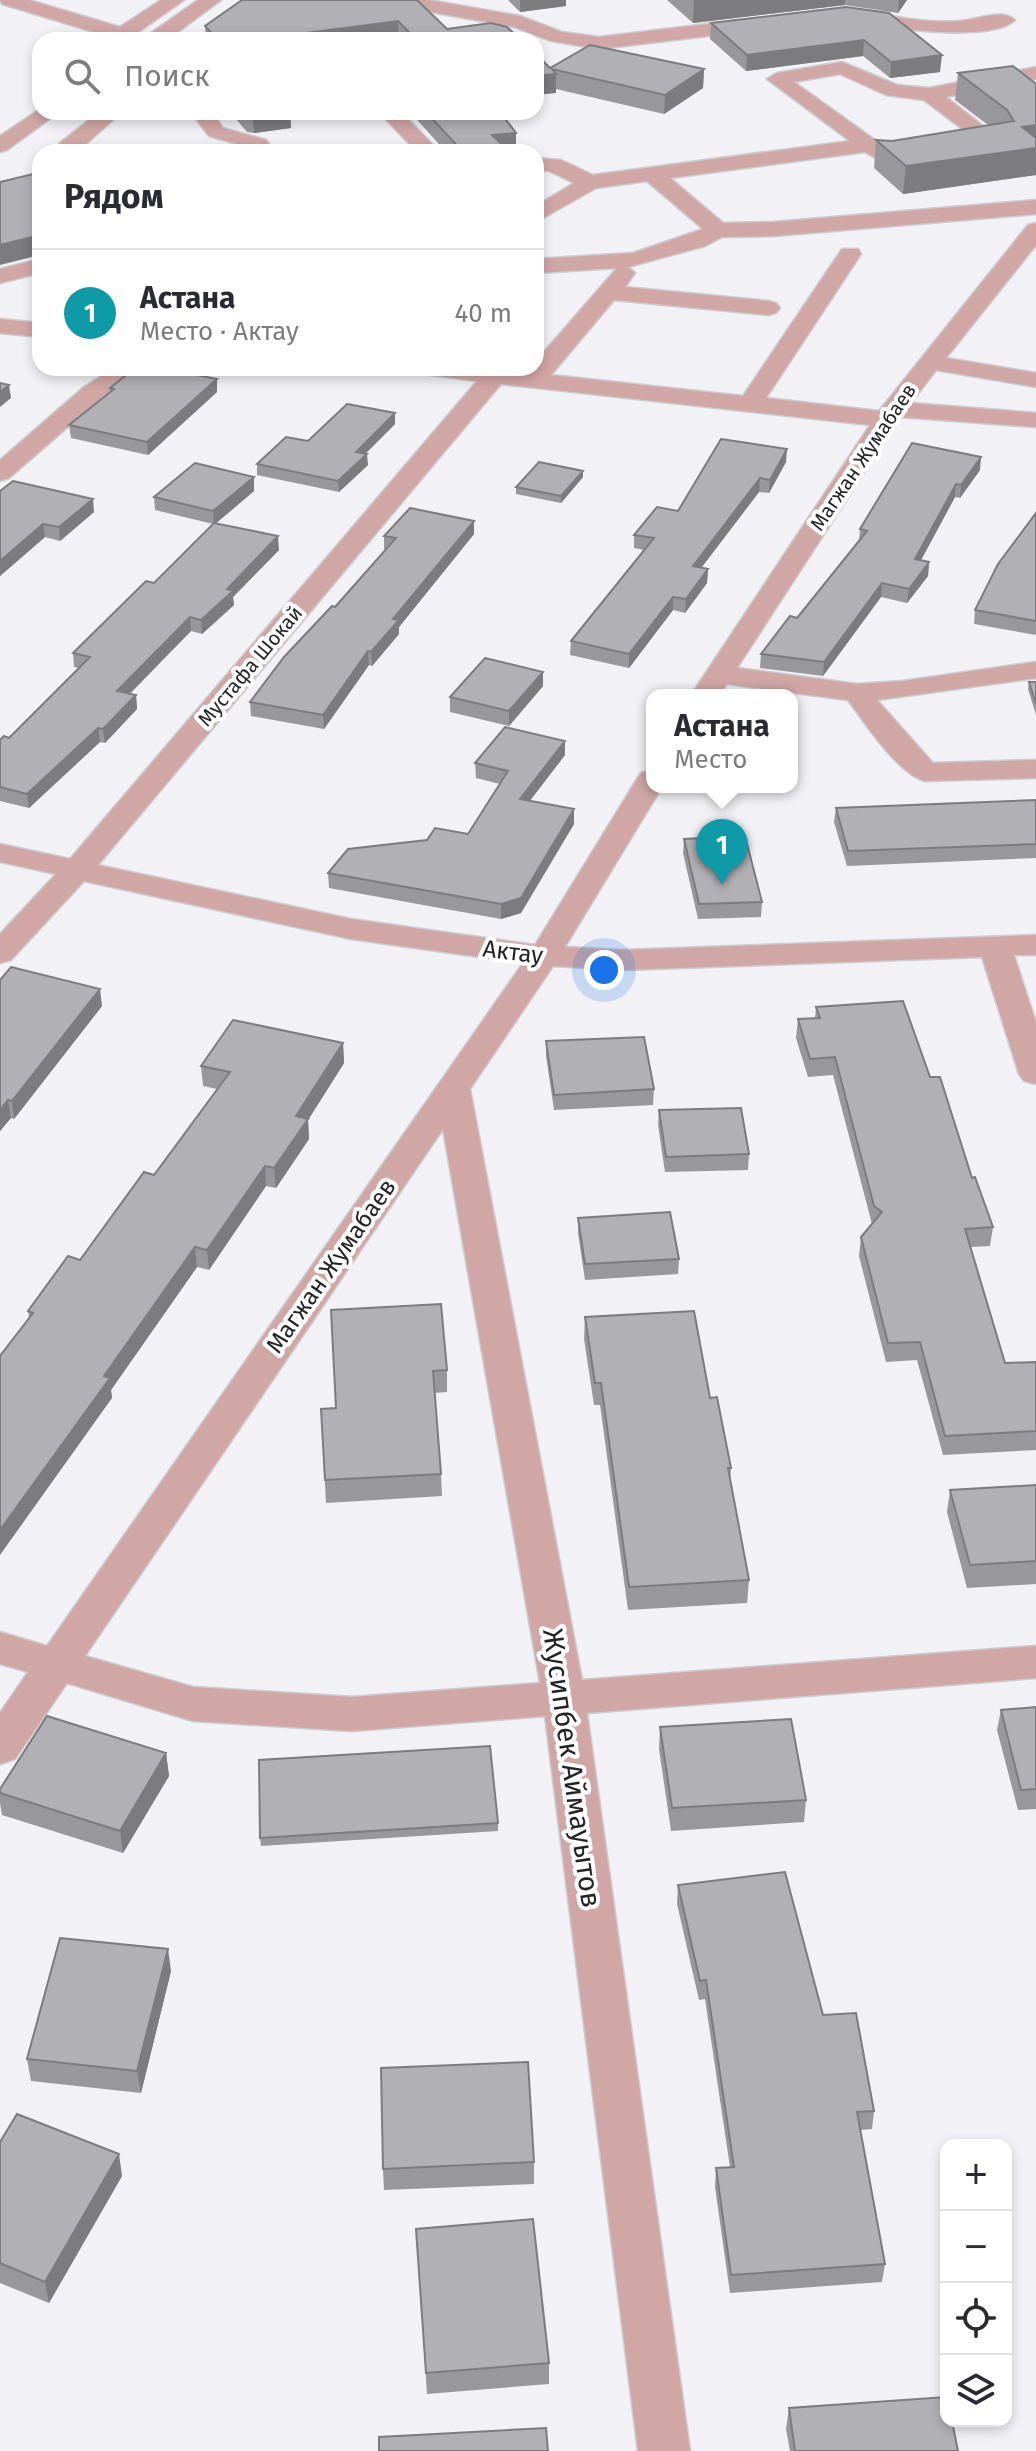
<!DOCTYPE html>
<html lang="ru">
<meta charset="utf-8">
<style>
body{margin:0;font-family:"Fira Sans",sans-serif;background:#f2f2f3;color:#2b2b33}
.controls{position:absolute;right:24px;bottom:24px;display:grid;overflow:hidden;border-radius:16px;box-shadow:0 4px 12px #0003}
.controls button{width:72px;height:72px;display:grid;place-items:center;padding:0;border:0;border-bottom:2px solid #e1e1e2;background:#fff;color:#2b2b33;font:40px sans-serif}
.you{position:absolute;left:604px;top:970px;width:28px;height:28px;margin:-20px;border:6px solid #fff;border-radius:50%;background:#1a73e8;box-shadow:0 0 0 12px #1a73e833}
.badge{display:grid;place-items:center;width:52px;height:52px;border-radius:50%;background:#1a73e8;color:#fff;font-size:26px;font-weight:700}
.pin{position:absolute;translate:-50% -66px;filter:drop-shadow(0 2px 4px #0008)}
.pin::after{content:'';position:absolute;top:42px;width:28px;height:24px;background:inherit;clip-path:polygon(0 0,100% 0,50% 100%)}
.popup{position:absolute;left:646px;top:689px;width:152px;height:104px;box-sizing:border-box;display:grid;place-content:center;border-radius:16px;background:#fff;filter:drop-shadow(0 2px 6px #0005);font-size:26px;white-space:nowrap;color:#7c7c81}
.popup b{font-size:30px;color:#2b2b33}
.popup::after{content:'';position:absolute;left:50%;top:100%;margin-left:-16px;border:16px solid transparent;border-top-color:#fff}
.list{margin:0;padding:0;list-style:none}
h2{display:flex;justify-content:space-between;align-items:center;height:104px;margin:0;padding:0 32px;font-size:34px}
h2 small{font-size:26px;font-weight:400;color:#7c7c81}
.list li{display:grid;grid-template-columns:52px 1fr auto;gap:24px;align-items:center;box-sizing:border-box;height:128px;padding:0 32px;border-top:2px solid #e1e1e2}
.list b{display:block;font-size:30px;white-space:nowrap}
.list p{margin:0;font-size:26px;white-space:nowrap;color:#7c7c81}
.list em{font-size:26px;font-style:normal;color:#7c7c81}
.icon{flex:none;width:44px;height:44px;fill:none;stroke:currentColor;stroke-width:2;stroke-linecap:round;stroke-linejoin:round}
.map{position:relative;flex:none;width:1036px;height:2451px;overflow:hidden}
.search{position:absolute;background:#fff;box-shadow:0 4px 12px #0003;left:32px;top:32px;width:512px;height:88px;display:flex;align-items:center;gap:20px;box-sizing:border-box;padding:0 28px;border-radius:24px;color:#7c7c81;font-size:30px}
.panel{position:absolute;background:#fff;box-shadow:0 4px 12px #0003;left:32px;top:144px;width:512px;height:232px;border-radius:24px}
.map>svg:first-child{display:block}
</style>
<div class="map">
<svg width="1036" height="2451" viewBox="0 0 1036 2451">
<rect width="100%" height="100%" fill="#f2f1f5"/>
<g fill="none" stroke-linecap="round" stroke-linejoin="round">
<!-- minor casing -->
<g stroke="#cdccd0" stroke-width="3">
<path id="minor" d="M0,0h29l91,27 41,-27h23l-57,40h-23l3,-4 -105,-32z
M198,0h23l-54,40h-17l1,-7z
M387,0h42l91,16 42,16 37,5 159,-19 10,6 -10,6 -159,19 -48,-8 -36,-14 -118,-21z
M852,9c35,6 72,15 108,12 16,-1 43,-13 55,-1 -24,24 -138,7 -170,-1l-3,-4 3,-4z
M842,62l55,23 32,3 107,-21v12l-90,18 60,47 -4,4 -27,5 -11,-6 4,-4 9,-3 -53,-40 -38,-5 -46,-21 -46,8 99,71 28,-4 11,6 -4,4 -39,7 -24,-14 -195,26 53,45 51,-1 262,-22v14l-262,22 -52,1 -17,9 -77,21 7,6 -10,14 143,14 8,2 4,5 -4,5 -8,2 -154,-15 -63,75 192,21 99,-147h16l3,5 -95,144 113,13 149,-186 8,-2v22l-90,113 90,15v14l-100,-17 -25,33 125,10v14l-136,-10 -163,251 120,16 46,-3 133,-19v16l-159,22 56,63 103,-3v18l-111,3c-27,-7 -60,-58 -77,-81l-121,-16 -8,11h-28l179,-270 -369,-41 -403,481 253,54 184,26 102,-166 4,-6 11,-3v17h10l-97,160 58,3 413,-15v20h-22l22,68v61l-12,-3 -5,-7 -37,-117 -359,13 -70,-4 -83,123 112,591 454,-34v32l-449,35 103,738h-52l-93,-735 -193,15 -159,-10 -126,-38 -52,76 -15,5v-51l28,-41 -28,-8v-32l47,14 476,-683 -172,-24 -267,-58 -73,79 -11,3v-29l56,-60 -56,-12v-18l70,15 407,-478 -61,-8 -3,-5h83l31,4 9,-4v-7l81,-93 -81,5v-14l97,-6 70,-24 -56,-48 -51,7 -60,34v-16l38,-23 -25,-12 -13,-1v-12l25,2 32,15 257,-34 -83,-62 10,-6zM443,1129l97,554 -188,14 -159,-10 -108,-31z
M40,109v3h19l-52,38 -7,2v-16z
M99,112h23l-45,40h-22l5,-9z
M191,112h21l11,16 43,12 9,12h-22l-2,-4 -42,-12z
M379,112h22l39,40h-23z
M40,259v14l-40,10v-14z
M0,319l40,4v14l-40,-4z
M114,368h28l-40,29 -93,81 -9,3v-21l84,-73z"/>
</g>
<!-- minor -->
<use href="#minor" fill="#d1a7a6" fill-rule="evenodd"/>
</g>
<!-- wall -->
<path fill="#98989c" d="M417,0l30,29 74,11h-315l-1,-14z
M508,0h58v6l-46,6z
M667,0h240l-9,13 -53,-8 -152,18z
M846,7l94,65 -50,6 -27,-22 -117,15 -36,-32 1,-16z
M550,68l154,1 -1,19 -39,26 -108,-25v4z
M958,73l78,11v91l-133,19 -29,-26 2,-28 16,1 96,-16 -33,-25z
M230,112h60l1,16 -37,5 -7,-1z
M410,112h90l16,40h-70z
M217,379v13l-69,63 -77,-17 -2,-13 41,-33v-4z
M395,413v11l-30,30 3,11 -29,27 -82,-17v-11l51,-23z
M786,462l-17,31 -10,-1 -58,76 7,1 -1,14 -22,30 -12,-3 -44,58 -59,-13 1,-14 73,-91 -10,-2v-13l44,-24z
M980,470l-20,28 -5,-1 -34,63 8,2 -1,14 -21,27 -26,-6 -58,79 -63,-8 1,-14 36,-36 62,-76 1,-13z
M254,477v14l-38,32 63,27 -46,47 1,8 -32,29 -11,-3 -61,63 6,1 1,14 -32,34 -5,-1 -71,66 -29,-7v-61l9,-2 70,-70 -5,-1 -1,-14 81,-70 59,-59 -58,-14 -1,-13z
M583,477l-22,26 -45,-9v-7z
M0,491l94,21 -34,29 -15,-4 -45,39z
M1036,513v122l-62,-11 1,-14z
M474,521v13l-75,93v7l-27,32 -3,-1 -45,64 -73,-13 -1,-14 136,-152 -2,-1v-13z
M1029,682h7v33l-8,-26z
M543,686l-34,40 -59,-14v-15z
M565,755l-35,46 44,23 -53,89 -20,6 -172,-31 -1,-15 99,-33 41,-6 32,-50 -24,-6 -1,-15z
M1036,800v58l-189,8 -13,-44 2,-14z
M684,839l78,63 -1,15 -63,2 -15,-66z
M0,980l102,26 -88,113 -3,-1 -11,13z
M816,1007l114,70 63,150 -3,19 -20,1 35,116 31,-1v88l-93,5 -26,-95 -31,2 -27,-106 2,-19 11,-13 -39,-149 -25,2 -12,-39 2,-19 17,-1z
M546,1041l108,48 -1,16 -99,5 -8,-54z
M343,1043l1,20 -36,57 1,19 -33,49 -10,-2 -57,84 -12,-3 -86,123 1,8 -83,-80 -1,-7 52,-51 74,-85 63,-86 -14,-3 -2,-20z
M659,1110l90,44 -1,16 -83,2 -7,-47z
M578,1218l101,41 -1,15 -93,6 -7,-47z
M331,1310l116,60v22l-13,1 7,81 1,22 -116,7 -5,-94 15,-1z
M585,1317l125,81 21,70 -1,13 19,99 -2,23 -119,7 -28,-205h-6l-10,-66z
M1036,1485v99l-69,4 -20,-76 3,-22z
M1036,1707v102l-18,1 -21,-80 4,-20z
M660,1727l146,73 -2,22 -133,9 -12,-82z
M166,1753l3,23 -46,77 -121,-38 -2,-12v-14z
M498,1823v8l-237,15 -1,-8z
M678,1885l145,130 51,96 -2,18 -12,1 25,134 -3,18 -152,11 -15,-106 1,-19 14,-1 -25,-168 -6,1 -22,-96z
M171,1971l-30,122 -110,-12 -4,-22z
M0,2142l122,34 -73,127 -49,-20z
M534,2162v22l-150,6 -1,-21z
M416,2229l133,134v21l-122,10z
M789,2408l169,43h-168l-4,-22z"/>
<!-- shaded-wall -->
<path fill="#7c7c7f" d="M520,0h46v6l-46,6z
M694,0h151v5l-152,18z
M899,0h8l-9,13z
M398,21l1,18 -108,1v-5z
M864,40l-1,16 -117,15 1,-16z
M942,55l-2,17 -50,6 1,-16z
M704,69l-1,19 -39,26 1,-19z
M556,74v19l-20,2v-19z
M252,112h38l1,16 -37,5z
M1036,125v50l-133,19 3,-28 116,-39z
M516,133v19h-23l-1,-17z
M40,235v20l-40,10v-20z
M217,379v13l-69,63 -1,-13z
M9,385l2,13 -11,9v-15z
M395,413v11l-39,39v-11z
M787,449l-1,13 -17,31 1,-13z
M367,454l1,11 -29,27 -1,-11z
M981,457l-1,13 -20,28 1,-13z
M583,471v6l-22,26v-7z
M254,477v14l-40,34 -1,-14z
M760,478l-1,14 -67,88 1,-14z
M956,484l-1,13 -41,76 1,-14z
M93,499l1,13 -34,29 -1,-14z
M474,521v13l-75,93v7l-27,32 -1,-14 22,-33z
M43,524l2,13 -45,39v-15z
M278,536l1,14 -46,47 1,8 -32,29 -1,-14 26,-31z
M929,562l-1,14 -21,27 2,-14z
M708,569l-1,14 -22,30 1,-14z
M882,583l-1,14 -58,79 1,-14z
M673,597v13l-44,58v-14z
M190,617l1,14 -73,74 -1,-14z
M368,651l1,14 -45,64 -1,-14z
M543,672v14l-34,40v-15z
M136,695l1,14 -32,34 -2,-14z
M98,728l2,14 -71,66 -2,-14z
M565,741v14l-45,58v-14z
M574,809v15l-53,89 -20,6v-15z
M100,989l2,17 -88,113 -2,-18z
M343,1043l1,20 -36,57 1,19 -33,49 -2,-20 22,-52z
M8,1100l3,18 -11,13v-21z
M265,1166l1,20 -57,84 -2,-20z
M195,1247l2,20 -86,123 1,8 -112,157v-25l104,-154z
M166,1753l3,23 -46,77 -3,-22z
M168,1949l3,22 -30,122 -4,-22z
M119,2154l3,22 -73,127 -4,-21z"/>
<!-- building -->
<path fill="#b1b1b5" stroke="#7c7c7f" stroke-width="2" d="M242,0h175l30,29 44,-6 16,4 14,13h-104l-19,-19 -107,14 5,5h-78l-13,-14z
M846,7l43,6 53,42 -51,7 -27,-22 -117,15 -36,-32z
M590,45l114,24 -39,26 -113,-26 4,5 -20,2v-22l14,14z
M1013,66l23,18v41l-14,2 14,11v10l-130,18 -30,-26 16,1 122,-20 -7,-11 -49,-37z
M426,112h74l16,21 -24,2 18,17h-47z
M172,149l2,3h-25z
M37,173l3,2v60l-40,10v-63z
M135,368h27l55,11 -70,63 -78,-17 45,-36 -4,-1z
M0,383l9,2 -9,7z
M347,404l48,9 -39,39 11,2 -29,27 -81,-17 29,-27 22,4z
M721,439l66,10 -17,31 -10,-2 -67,88 15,3 -22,30 -13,-2 -44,57 -58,-13 83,-103 -20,-3 23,-28 21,4z
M912,443l69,14 -20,28 -5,-1 -41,75 14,3 -20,27 -27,-6 -58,79 -63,-8 29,-38 7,2 70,-87 -7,-2z
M539,462l44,9 -22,25 -45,-9z
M195,463l59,14 -41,34 -59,-14z
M13,481l80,18 -34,28 -16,-3 -43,37v-70z
M410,508l64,13 -81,98 6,1 -28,32 -3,-1 -45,64 -73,-13 34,-45 48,-51 3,1 61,-69 -12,-2z
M1036,513v108l-61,-11 23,-46z
M214,523l64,13 -51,53 6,2 -32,29 -11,-3 -73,74 19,4 -33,34 -5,-1 -71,66 -27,-7v-47l4,-4 5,2 81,-81 -17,-4 73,-72 8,2z
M485,658l58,14 -34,39 -59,-14z
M1029,682h7v22z
M505,727l60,14 -45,58 54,10 -53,89 -20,6 -173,-31 20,-24 79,-9 8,-12 33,6 40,-63 -33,-8z
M1036,800v44l-188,7 -12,-43z
M745,836l17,66 -63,2 -15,-65z
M11,967l89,22 -88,112 -4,-1 -8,10v-130z
M903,1001l27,76h10l32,101 3,-1 18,50 -28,2 40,134 31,-1v69l-91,5 -25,-94 -32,1 -27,-106 21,-25 -8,-6 -39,-149 -25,2 -12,-40 22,-1 -4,-11z
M233,1020l110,23 -47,73 12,3 -34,49 -9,-2 -58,84 -12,-3 -91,129 6,2 -110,152v-174l33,-43 -5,-2 40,-55 12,4 64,-88 10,3 76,-103 -29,-6z
M644,1037l10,52 -100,6 -8,-54z
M741,1108l8,46 -83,3 -7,-47z
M670,1212l9,47 -94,5 -7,-46z
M441,1304l6,66 -14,1 8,103 -116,6 -4,-71 15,-1 -5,-98z
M694,1311l16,87 7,-1 14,71h-3l21,112 -120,7 -28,-204h-6l-10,-66z
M1036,1485v76l-66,4 -20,-75z
M1036,1707v82l-15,1 -20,-80z
M47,1716l119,37 -46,78 -120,-38v-4z
M791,1719l15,81 -134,8 -12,-81z
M490,1746l8,77 -238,15 -1,-78z
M785,1872l38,143 33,-2 18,98 -17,1 28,152 -154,11 -15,-107 18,-1 -28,-187 -6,1 -22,-96z
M60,1938l108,11 -31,122 -110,-12z
M528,2062l6,100 -151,7 -2,-101z
M17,2114l102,40 -74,128 -45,-19v-121z
M533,2219l16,144 -123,10 -10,-144z
M946,2397v24h6l6,30h-163l-6,-43z
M546,2428l2,23h-169v-14z"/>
<g text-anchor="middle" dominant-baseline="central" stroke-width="8" stroke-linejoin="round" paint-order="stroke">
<!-- far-street labels -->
<g font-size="20" fill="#242426" stroke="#fff">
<text transform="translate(863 457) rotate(-56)">Магжан Жумабаев</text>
<text transform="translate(250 666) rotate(-50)">Мустафа Шокай</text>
</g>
<!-- street labels -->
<g font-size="24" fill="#242426" stroke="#fff">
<text transform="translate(513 952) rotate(7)">Актау</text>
<text transform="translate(331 1266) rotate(-55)">Магжан Жумабаев</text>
</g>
<!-- near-street labels -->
<g font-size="28" fill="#242426" stroke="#fff">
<text transform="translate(572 1768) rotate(82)">Жусипбек Аймауытов</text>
</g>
</g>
</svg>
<div class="controls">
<button>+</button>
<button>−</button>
<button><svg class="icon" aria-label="locate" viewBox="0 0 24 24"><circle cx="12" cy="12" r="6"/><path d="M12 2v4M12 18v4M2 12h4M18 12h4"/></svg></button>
<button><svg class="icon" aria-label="layers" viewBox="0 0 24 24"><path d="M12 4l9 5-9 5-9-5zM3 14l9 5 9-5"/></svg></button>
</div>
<div class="you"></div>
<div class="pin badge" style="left:722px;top:885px;background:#0f9aa8">1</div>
<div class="popup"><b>Астана</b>Место</div>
<div class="search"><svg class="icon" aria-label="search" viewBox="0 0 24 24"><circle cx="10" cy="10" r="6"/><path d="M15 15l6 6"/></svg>Поиск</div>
<section class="panel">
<h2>Рядом<small></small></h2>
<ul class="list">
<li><span class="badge" style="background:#0f9aa8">1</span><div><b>Астана</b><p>Место · Актау</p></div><em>40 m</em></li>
</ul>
</section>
</div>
